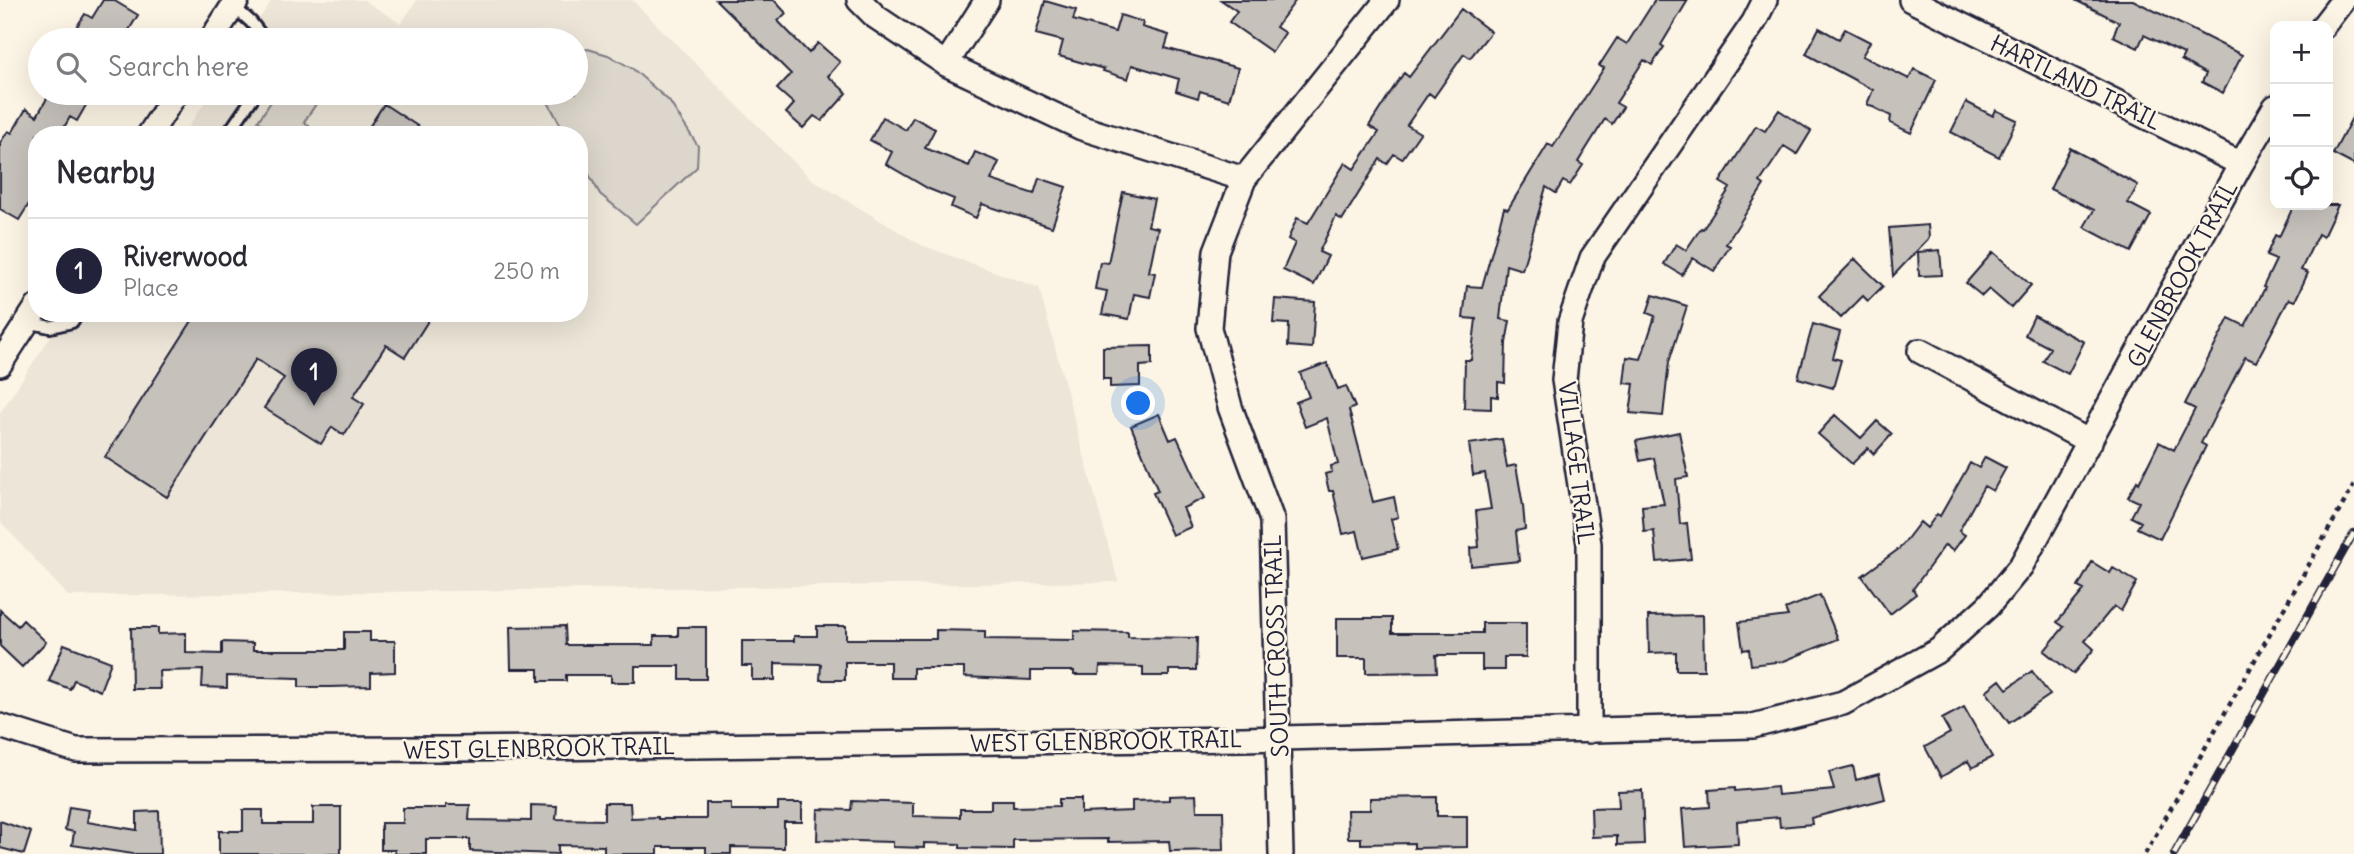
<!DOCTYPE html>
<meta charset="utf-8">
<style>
body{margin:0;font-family:Delius,sans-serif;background:#f7f7f7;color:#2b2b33}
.controls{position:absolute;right:21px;top:21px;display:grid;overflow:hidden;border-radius:14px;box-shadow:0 7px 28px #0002}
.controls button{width:63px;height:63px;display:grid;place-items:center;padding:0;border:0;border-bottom:2px solid #e1e1e2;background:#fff;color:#2b2b33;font:35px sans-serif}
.you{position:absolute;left:1139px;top:404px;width:24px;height:24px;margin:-18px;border:5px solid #fff;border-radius:50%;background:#1a73e8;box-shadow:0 0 0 10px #1a73e833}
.badge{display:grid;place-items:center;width:46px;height:46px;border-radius:50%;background:#22223b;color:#fff;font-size:23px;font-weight:700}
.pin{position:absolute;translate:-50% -58px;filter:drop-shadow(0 2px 4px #0008)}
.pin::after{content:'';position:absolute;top:37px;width:24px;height:21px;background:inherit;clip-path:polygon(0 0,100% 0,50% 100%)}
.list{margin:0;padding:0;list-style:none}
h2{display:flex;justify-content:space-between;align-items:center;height:91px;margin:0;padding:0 28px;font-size:30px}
h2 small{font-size:23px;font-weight:400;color:#7c7c81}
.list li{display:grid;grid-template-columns:46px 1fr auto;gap:21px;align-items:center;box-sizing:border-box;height:105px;padding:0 28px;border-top:2px solid #e1e1e2}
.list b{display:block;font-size:26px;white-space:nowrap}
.list p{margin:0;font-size:23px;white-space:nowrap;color:#7c7c81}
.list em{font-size:23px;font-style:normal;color:#7c7c81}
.icon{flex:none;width:38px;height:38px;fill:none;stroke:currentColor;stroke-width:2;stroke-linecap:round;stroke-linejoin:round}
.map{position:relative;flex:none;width:2354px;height:854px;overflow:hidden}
.search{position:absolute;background:#fff;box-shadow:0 7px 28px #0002;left:28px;top:28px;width:560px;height:77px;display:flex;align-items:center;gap:18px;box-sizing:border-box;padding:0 24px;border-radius:38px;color:#7c7c81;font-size:26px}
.panel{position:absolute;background:#fff;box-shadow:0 7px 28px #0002;left:28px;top:126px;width:560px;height:196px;border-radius:28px}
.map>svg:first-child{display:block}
</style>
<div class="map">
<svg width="2354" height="854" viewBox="0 0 2354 854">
<rect width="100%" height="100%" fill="#fcf5e5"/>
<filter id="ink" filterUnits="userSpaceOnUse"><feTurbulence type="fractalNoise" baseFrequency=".0143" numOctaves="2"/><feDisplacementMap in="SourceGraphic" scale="14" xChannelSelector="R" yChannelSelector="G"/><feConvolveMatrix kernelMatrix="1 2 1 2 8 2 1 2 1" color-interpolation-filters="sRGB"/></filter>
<g filter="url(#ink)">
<!-- built -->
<path fill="#ece5d8" d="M272,0h92l37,24 16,-24h215l179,179 110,66 118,43 79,294 -1050,14 -68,-75v-108l66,-100h513v-178h-396l28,-42h365v-53h-331z"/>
<!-- green -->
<path fill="#dcd6cc" stroke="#7f7c84" stroke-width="2" d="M588,49l20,6 25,14 36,32 29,45 -1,21 -61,57 -36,-30 -21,-37v-22h-13l-23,-42h33v-41z
M277,93h21l18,11 -12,18 16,13h-41l-21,-14z"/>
<!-- building -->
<path fill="#c6c1bb" stroke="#22223b" stroke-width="2" d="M103,0h10l25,15 -15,25h-55l17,-26 7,4z
M716,0h58l12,13 -8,8 31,32 9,-10 22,19 -12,14 19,17 -25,28 -8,-5 -11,12 -17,-15 8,-9 -17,-15 14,-15z
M1221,0h75l-20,27 9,6 -13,19 -43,-30 8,-11z
M1655,0h33l-27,45 3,2 -12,18 -8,-5 -28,43 7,4 -11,17 -7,-5 -27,43 5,3 -13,20 -7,-4 -7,12 -10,-6 -24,83 -16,-5 -6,54 10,2 -4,22 -1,40 -7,-1v15l-7,-1v13l-27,-1 1,-48h6l5,-41 -13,-1 4,-32 15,1 22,-79 4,1 40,-65 5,3 51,-79 -5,-2 18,-28 10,6z
M2075,0h58l109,55 -19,38 -21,-11 4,-8 -25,-14 3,-6 -40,-19 -6,13 -25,-12 6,-14z
M1045,1l31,9 -3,10 42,12 5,-17 23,7 -1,5 27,8 -4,13 73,20 -9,32 -29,-9 -2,7 -22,-7 3,-12 -47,-14 -4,14 -25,-8 1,-2 -45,-13 4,-15 -27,-7z
M1461,9l30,23 -21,26 -6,-4 -30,43 -5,-4 -22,32 13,8 -18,26 -8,-5 -7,10 -7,-5 -38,61 -6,-4 -17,36 9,4 -14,29 -31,-15 12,-27 -7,-4 9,-21 11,5 37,-60 9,6 25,-37 -10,-6 23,-36 12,-17 5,4z
M1819,28l20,11 6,-10 25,13 -8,14 47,23 5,-10 22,11 -25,53 -21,-10 1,-7 -24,-12 6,-14 -67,-36z
M50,93h43l-16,28 -7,-4 -8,14 6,4h-31v56l-18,29 -19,-11v-66l8,-12 4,2 14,-24 11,7z
M1966,102l27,14 3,-6 21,10 -18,37 -48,-25z
M384,104l47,31h-67z
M1779,110l32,21 -14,23 -13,-8 -24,36 4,3 -38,59 4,2 -16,25 -21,-13 -11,17 -18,-11 12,-20 10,6 15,-22 2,1 27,-41 -10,-6 36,-56 9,5z
M2354,114v51l-21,-11z
M883,117l23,13 7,-13 22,12 -10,19 44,18 6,-14 24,10 -8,18 43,14 5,-16 27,9 -14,40 -70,-23 -6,14 -25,-11 3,-8 -25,-10 -43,-25 6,-12 -22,-12z
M2070,148l68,37 -10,18 23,12 -20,37 -47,-25 10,-17 -44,-21z
M1123,192l31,7 -6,27 10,2 -9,44 6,1 -5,24 -16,-3 -5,25 -27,-5 5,-23 -12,-2 5,-27 8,1z
M2294,205h44l-15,32 -5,-3 -17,36 7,3 -13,28 -6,-2 -33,63 -11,-5 -44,86 5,3 -46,93 -23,-11 4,-6 -10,-5 8,-15 -11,-5 9,-16 2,2 20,-41 15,8 21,-41 -10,-5 44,-86 16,8 20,-38 -2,-1 13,-27 -10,-4 9,-21 4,2z
M1928,225l1,13 -36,38 -4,-48z
M1940,250l2,25 -23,1 -1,-24z
M1993,252l38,33 -20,23 -22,-19 -7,7 -16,-13z
M1855,259l28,27 -15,15 -5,-5 -22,22 -22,-22z
M1653,295l34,11 -18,56 -6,54 -33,-3 4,-29 -10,-1 3,-26 14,2 14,-43 -8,-3z
M1275,299l40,3 -3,46 -24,-2 1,-22 -16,-1z
M197,313h236l-28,44 -19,-12 -33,52 11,7 -20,31 -12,-8 -11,17 -57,-36 20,-30 -28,-19 -89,138 -62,-40z
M2034,316l50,26 -16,32 -25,-13 7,-13 -25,-13z
M1813,324l27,8 -7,26 8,2 -8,28 -35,-10z
M1152,346v19l-12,1v20l-30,1v-8h-7v-32z
M1327,363l11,26 8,-3 9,21 -6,3 24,92 21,-5 4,20 -7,2 7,30 -35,8 -6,-26 -14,3 -10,-43h-4l-4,-17 7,-2 -1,-6 7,-2 -11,-46 -22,9 -9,-25 13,-5 -9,-24z
M1159,414l11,26 7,-3 28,61 -22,10 8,19 -19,8 -19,-42 5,-2 -27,-65z
M1835,415l26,23 16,-17 15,13 -18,20 -6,-6 -16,16 -34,-30z
M1679,432l9,45 -12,2 4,45 7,-1 4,36 -34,3 -3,-31 -10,1 -2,-26 22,-2 -10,-46 -14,3 -4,-20z
M1502,439l5,28 9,-2 7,41 2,23 -9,2 3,30 -48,5 -1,-18 9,-1 -3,-36 15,-2 -6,-36 -12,2 -4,-31z
M1985,457l21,11 -13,23 -9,-5 -25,45 6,4 -12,16 -8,-6 -32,44 3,5 -26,20 -28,-38 38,-28 20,-26 7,6 10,-14 3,2 30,-53 9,5z
M2092,562l18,11 3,-5 24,14 -16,29 -7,-5 -29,35 9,8 -21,25 -29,-23 20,-24 -7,-5 27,-32 -6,-3z
M1820,595l18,44 -54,22 -33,4 -2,-16 -6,1 -4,-28 49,-6 -3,-7z
M0,610l18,16 5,-6 23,22 -24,25 -22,-21z
M1703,615l1,55h-28v-18l-27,1 -1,-37z
M1337,618h55v15h90v-10h44v34h-22v13h-22v-15h-46l1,17 -71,1v-15h-29z
M565,626l1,19h88v-9h24v-9h28v52h-26v-13h-45v16h-24v-7h-45v6h-27v-12h-28l-1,-42z
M817,626h29v13h90v-9l49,1v8l89,1v-9l54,1v5l69,1 -1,32h-27v6h-26v-9l-43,-1 -1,9h-25v-4h-43v9l-67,-3v-9h-51v10h-23v-16h-45v18h-25l1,-16 -46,-1v17h-23v-14h-10v-25h52v-5h23z
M131,628h27v6l28,-1v20l36,1v-12l31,1v7h91v-18h26v9h25v31l-24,1v13l-42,1h-30v-9l-72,-2v12l-25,-1 1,-17 -44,1 1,18h-28z
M64,644l47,18 -11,29 -26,-11 -4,9 -21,-8z
M2032,671l18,24 -41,28 -23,-32 14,-11 7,9z
M1964,707l28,50 -20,11 -4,-7 -27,16 -16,-30 25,-14 -8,-14z
M1853,766l3,14 23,-6 6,25 -74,19 1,6 -32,3 -1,-10 -42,4 1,23 -53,3 -3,-38 28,-2 -1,-17 26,-2v3l42,-4 1,8 56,-5 -5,-18z
M1642,790l2,54 -27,1v-9l-25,1 -1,-29 28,-1 -1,-16z
M1196,795l1,16h26l1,39 -54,1 -1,-10 -61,1v-3l-95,1v9l-53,-1v-4l-36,-1v5l-31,-1v-5l-76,-2 1,-31 33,1 1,-9 61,2v13l47,1v-8h31v-9h22v7l46,-1v-7h22v14l51,-2v-10l37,-1v-4z
M1437,797v19h30v31l-53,1v-5l-53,1v-6h-13l-1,-28h23v-12z
M604,803h26l1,15 27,-1v2h48v-16h25v7h47v-7h24v19h-18v26l-53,-1v7h-25v-7h-48v7h-54v-8l-46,-1v9l-88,-3v-12h-44v15h-31v-4h-14v-27h22v-15h43v-3h24l-1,15 62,1v-16l26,1 -1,13 48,1z
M69,807l20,3 -2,12 50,8v-18l22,-1 1,43h-27l-61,-9 2,-13 -9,-2z
M313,807h28v47h-122v-23h24v-21h20v14h50z
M0,821l31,11 -7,22 -24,-6z"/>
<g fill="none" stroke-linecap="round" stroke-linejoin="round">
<!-- service casing -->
<g stroke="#22223b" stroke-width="16">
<path id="service" d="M233,6l18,16 14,18
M227,135l29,-42
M27,322l23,5 22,-5 7,-9"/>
</g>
<!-- minor casing -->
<g stroke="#22223b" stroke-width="28">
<path id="minor" d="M859,0l17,17 70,47 136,64 162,51
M1911,0l330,164
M2323,26l20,-26
M211,40l26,-40
M946,64l41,-64
M149,135l27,-42
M1920,351l170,91
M0,364l37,-57
M0,726l76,24 378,-1 789,-10 510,-13 90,-23 96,-53 49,-44 33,-40 220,-402 34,-57
M1589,731v-187l-25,-164 6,-58 22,-64 162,-236 11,-22
M1281,854l-9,-334 -42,-113 -21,-79 7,-77 28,-72 143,-179"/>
</g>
<!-- path -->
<path stroke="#22223b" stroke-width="4.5" stroke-dasharray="5 5" stroke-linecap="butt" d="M2145,854l209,-369"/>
<!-- service -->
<use href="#service" stroke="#fcf5e5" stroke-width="10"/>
<!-- minor -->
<use href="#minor" stroke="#fcf5e5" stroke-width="23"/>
<!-- rail casing -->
<g stroke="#22223b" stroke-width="8">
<path id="rail" d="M2174,854l180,-321"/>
</g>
<!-- rail -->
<use href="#rail" stroke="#fcf5e5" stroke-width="5" stroke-dasharray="16" stroke-linecap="butt"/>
</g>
</g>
<g text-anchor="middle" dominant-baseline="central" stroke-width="5" stroke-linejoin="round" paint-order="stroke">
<!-- street labels -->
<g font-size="23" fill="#22223b" stroke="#fcf5e5">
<text transform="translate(2076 82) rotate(26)">HARTLAND TRAIL</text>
<text transform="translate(2182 274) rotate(-62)">GLENBROOK TRAIL</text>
<text transform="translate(1577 463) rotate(83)">VILLAGE TRAIL</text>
<text transform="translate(1276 646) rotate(-92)">SOUTH CROSS TRAIL</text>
<text transform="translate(1106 741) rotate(-1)">WEST GLENBROOK TRAIL</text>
<text transform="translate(539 748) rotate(-1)">WEST GLENBROOK TRAIL</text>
</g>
</g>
</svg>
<div class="controls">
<button>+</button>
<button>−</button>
<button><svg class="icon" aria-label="locate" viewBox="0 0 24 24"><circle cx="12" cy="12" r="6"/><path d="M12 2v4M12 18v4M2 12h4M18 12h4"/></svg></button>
</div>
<div class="you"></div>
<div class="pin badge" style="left:314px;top:406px">1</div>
<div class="search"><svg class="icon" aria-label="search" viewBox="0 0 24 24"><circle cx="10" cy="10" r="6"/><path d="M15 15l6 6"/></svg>Search here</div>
<section class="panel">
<h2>Nearby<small></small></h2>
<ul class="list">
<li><span class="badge">1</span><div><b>Riverwood</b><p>Place</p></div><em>250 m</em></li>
</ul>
</section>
</div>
